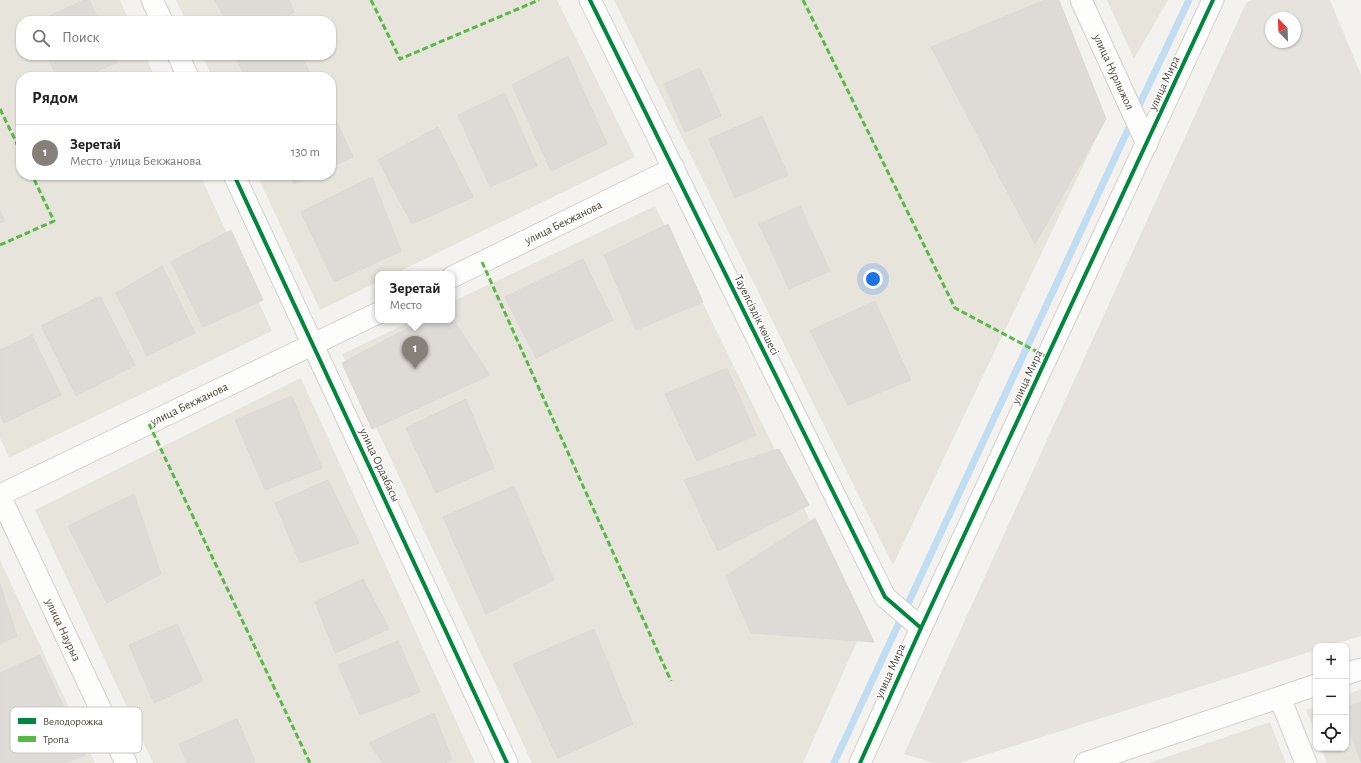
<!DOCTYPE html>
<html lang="ru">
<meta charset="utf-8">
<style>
body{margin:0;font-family:"Alegreya Sans",sans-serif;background:#f6f6f6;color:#202124}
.controls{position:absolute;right:12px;bottom:12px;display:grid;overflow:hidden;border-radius:8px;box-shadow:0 1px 3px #0004}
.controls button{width:36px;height:36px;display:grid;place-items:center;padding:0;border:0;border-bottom:1px solid #e0e0e0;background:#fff;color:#202124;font:20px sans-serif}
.compass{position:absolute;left:1265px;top:12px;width:36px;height:36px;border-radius:50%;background:#fff;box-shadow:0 1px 3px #0004;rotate:337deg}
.you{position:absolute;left:873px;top:279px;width:14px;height:14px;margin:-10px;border:3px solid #fff;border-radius:50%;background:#1a73e8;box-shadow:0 0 0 6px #1a73e833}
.badge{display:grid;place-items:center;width:26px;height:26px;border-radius:50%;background:#868178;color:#fff;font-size:13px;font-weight:700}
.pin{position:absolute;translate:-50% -33px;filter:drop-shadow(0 1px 2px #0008)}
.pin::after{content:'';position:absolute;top:21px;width:14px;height:12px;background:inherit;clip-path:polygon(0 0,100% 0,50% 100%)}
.popup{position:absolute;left:375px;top:271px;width:80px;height:52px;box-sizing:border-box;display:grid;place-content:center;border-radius:8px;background:#fff;filter:drop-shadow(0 1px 3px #0005);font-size:13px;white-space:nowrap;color:#757577}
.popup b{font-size:15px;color:#202124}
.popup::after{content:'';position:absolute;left:50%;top:100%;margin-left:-8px;border:8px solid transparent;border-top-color:#fff}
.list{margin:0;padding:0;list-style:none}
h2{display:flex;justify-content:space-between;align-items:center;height:52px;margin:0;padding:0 16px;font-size:17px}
h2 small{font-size:13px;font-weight:400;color:#757577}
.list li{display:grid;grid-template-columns:26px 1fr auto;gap:12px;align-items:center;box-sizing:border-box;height:56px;padding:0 16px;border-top:1px solid #e0e0e0}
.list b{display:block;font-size:15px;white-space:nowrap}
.list p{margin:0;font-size:13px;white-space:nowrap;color:#757577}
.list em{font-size:13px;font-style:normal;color:#757577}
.icon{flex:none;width:22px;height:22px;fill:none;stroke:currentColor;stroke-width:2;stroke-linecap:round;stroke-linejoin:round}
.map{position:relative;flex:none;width:1361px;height:763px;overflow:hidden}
.search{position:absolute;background:#fff;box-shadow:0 1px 3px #0004;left:16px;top:16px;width:320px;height:44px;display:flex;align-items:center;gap:10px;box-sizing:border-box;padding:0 14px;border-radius:16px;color:#757577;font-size:15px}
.panel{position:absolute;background:#fff;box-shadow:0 1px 3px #0004;left:16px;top:72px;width:320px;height:108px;border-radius:16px}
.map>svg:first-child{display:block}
</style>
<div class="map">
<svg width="1361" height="763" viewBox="0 0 1361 763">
<rect width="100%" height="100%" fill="#f4f2ee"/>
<!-- residential -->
<path fill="#e7e4dc" d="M0,0h120l9,21h-108v34h124l10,22h-134v98h179l72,156 -263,127 -9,-20z
M176,0h381l78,157 -241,117h-16v8l-58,28 -63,-135h74v-98h-119l-10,-22h129v-34h-145z
M614,0h435l55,122 -211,443z
M1107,0h61l-34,59z
M655,206l208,422 -60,135h-271l-190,-409 72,-34h38v-18z
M301,378l174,385h-322l-118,-253z
M0,560l95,203h-95z
M1361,689v74h-34l-6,-15h25v-53z
M1316,706v29l-10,-25z
M1270,722l16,41h-137z"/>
<!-- industrial -->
<path fill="#e6e2de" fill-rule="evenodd" d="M1252,0h78l31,75v561l-33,10h-12v4l-356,113h-26l-30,-9 342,-751zM1271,18h24v24h-24z"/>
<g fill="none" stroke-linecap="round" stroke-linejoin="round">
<!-- stream -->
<path stroke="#c0ddf1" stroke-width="7" d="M1136,112l53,-112
M834,763l298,-642"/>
</g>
<!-- building -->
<path fill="#dedbd6" stroke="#dcd9d4" d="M84,0h5l10,21h-61z
M215,0h74l5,12 -16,9h-52z
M1045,0h14l47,119 -71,125 -104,-197z
M47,55h67l3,7 -32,15h-28z
M235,55h66l10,20 -4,2h-62z
M568,56l39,88 -56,27 -39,-86z
M700,68l21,48 -36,16 -21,-48z
M505,93l32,73 -47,21 -32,-72z
M331,110l22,47 -22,10z
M762,116l26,59 -53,23 -26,-59z
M438,127l35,70 -61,27 -34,-64z
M290,175h24l-20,9z
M372,177l29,74 -67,31 -33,-70z
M800,206l30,65 -41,18 -30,-65z
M0,211l5,10 -5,2z
M668,224l35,78 -67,28 -32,-75z
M231,230l32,70 -60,27 -32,-65z
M583,259l30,61 -77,38 -31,-61z
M162,266l33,67 -48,23 -31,-63z
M100,296l35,69 -59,31 -35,-70z
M875,301l36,79 -63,25 -38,-74z
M452,318l38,57 -118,54 -30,-66 81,-43h29z
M32,335l29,60 -57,28 -4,-9v-64z
M727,368l29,67 -59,26 -32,-67z
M292,396l30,72 -57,22 -30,-70z
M466,399l28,69 -58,25 -30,-65z
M779,449l30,56 -91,46 -34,-71z
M328,480l31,63 -59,20 -25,-60z
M514,486l40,94 -68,34 -43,-97z
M134,494l27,80 -54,29 -39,-77z
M815,518l59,124 -123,-9 -25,-57z
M363,579l26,50 -54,24 -20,-51z
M0,584l17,52 -17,8z
M177,624l26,57 -49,22 -25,-58z
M594,629l39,95 -75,34 -45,-94z
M398,641l22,51 -60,23 -22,-50z
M40,655l45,100 -20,8h-65v-90z
M1361,702v60l-15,-40v-15z
M434,713l18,47 -7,3h-62l-14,-20z
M237,719l18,42 -4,2h-64l-8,-19z"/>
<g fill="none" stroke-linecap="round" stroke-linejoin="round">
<!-- minor casing -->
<g stroke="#d2d0cb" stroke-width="23">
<g id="minor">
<path d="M152,0l10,21"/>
<path d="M590,0l295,597 36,31"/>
<path id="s1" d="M1081,0l66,144"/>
<path d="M178,55l10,22"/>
<path d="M234,175l273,588"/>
<path id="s2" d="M452,277l222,-109"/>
<path id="s3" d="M0,495l378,-182"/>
<path id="s4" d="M0,496l126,267"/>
<path d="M1346,674l15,-5"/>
<path d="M1280,698l26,65"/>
<path d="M860,763l61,-135 292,-628"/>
<path d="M1085,763l231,-78"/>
</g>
</g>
<!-- minor -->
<use href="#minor" stroke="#fdfdfc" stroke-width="21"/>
<!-- quiet -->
<path stroke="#58b947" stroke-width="3" stroke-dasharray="6 3" stroke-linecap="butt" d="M371,0l29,59 139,-59
M803,0l152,308 92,49
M0,109l21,43
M0,245l54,-24 -22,-46
M482,262l189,419
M149,424l161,339"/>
<!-- cycleway casing -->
<g stroke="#fff" stroke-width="6">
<path id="cycleway" d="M590,0l295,597 36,31
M234,175l273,588
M860,763l61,-135 292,-628"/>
</g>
<!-- cycleway -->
<use href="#cycleway" stroke="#00873e" stroke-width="4"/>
</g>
<g text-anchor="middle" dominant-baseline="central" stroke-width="3" stroke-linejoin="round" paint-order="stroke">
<!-- street labels -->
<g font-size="12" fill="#4b4439" stroke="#fff">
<text stroke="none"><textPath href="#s1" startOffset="79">улица Нурлыжол</textPath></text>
<text transform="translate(1164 83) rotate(-65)">улица Мира</text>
<text stroke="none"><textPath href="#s2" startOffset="124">улица Бекжанова</textPath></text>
<text transform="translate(757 315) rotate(64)">Тауелсіздік көшесі</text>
<text transform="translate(1027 377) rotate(-65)">улица Мира</text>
<text stroke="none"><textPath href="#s3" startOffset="210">улица Бекжанова</textPath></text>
<text transform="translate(380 465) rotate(65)">улица Ордабасы</text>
<text stroke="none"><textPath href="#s4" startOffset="148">улица Наурыз</textPath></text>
<text transform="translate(890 671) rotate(-66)">улица Мира</text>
</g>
</g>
<!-- legend -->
<rect x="10" y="707" width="132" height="46" rx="6" fill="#fff" stroke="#c9c7c4" stroke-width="1"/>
<rect x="18" y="718" width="18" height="6" fill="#00873e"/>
<rect x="18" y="736" width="18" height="6" fill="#58b947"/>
<g font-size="11" fill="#4b4439">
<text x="43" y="725">Велодорожка</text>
<text x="43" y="743">Тропа</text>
</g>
</svg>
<div class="controls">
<button>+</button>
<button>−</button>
<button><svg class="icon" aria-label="locate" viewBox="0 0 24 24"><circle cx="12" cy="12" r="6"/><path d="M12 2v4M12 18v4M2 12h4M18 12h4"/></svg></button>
</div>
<svg class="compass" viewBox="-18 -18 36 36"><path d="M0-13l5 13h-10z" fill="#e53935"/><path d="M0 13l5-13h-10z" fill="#757577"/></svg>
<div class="you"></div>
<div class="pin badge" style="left:415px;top:369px">1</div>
<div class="popup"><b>Зеретай</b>Место</div>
<div class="search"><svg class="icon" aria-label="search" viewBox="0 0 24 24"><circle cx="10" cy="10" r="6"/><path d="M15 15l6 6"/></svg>Поиск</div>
<section class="panel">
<h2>Рядом<small></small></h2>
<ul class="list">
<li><span class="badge">1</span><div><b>Зеретай</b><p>Место · улица Бекжанова</p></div><em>130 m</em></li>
</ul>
</section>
</div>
